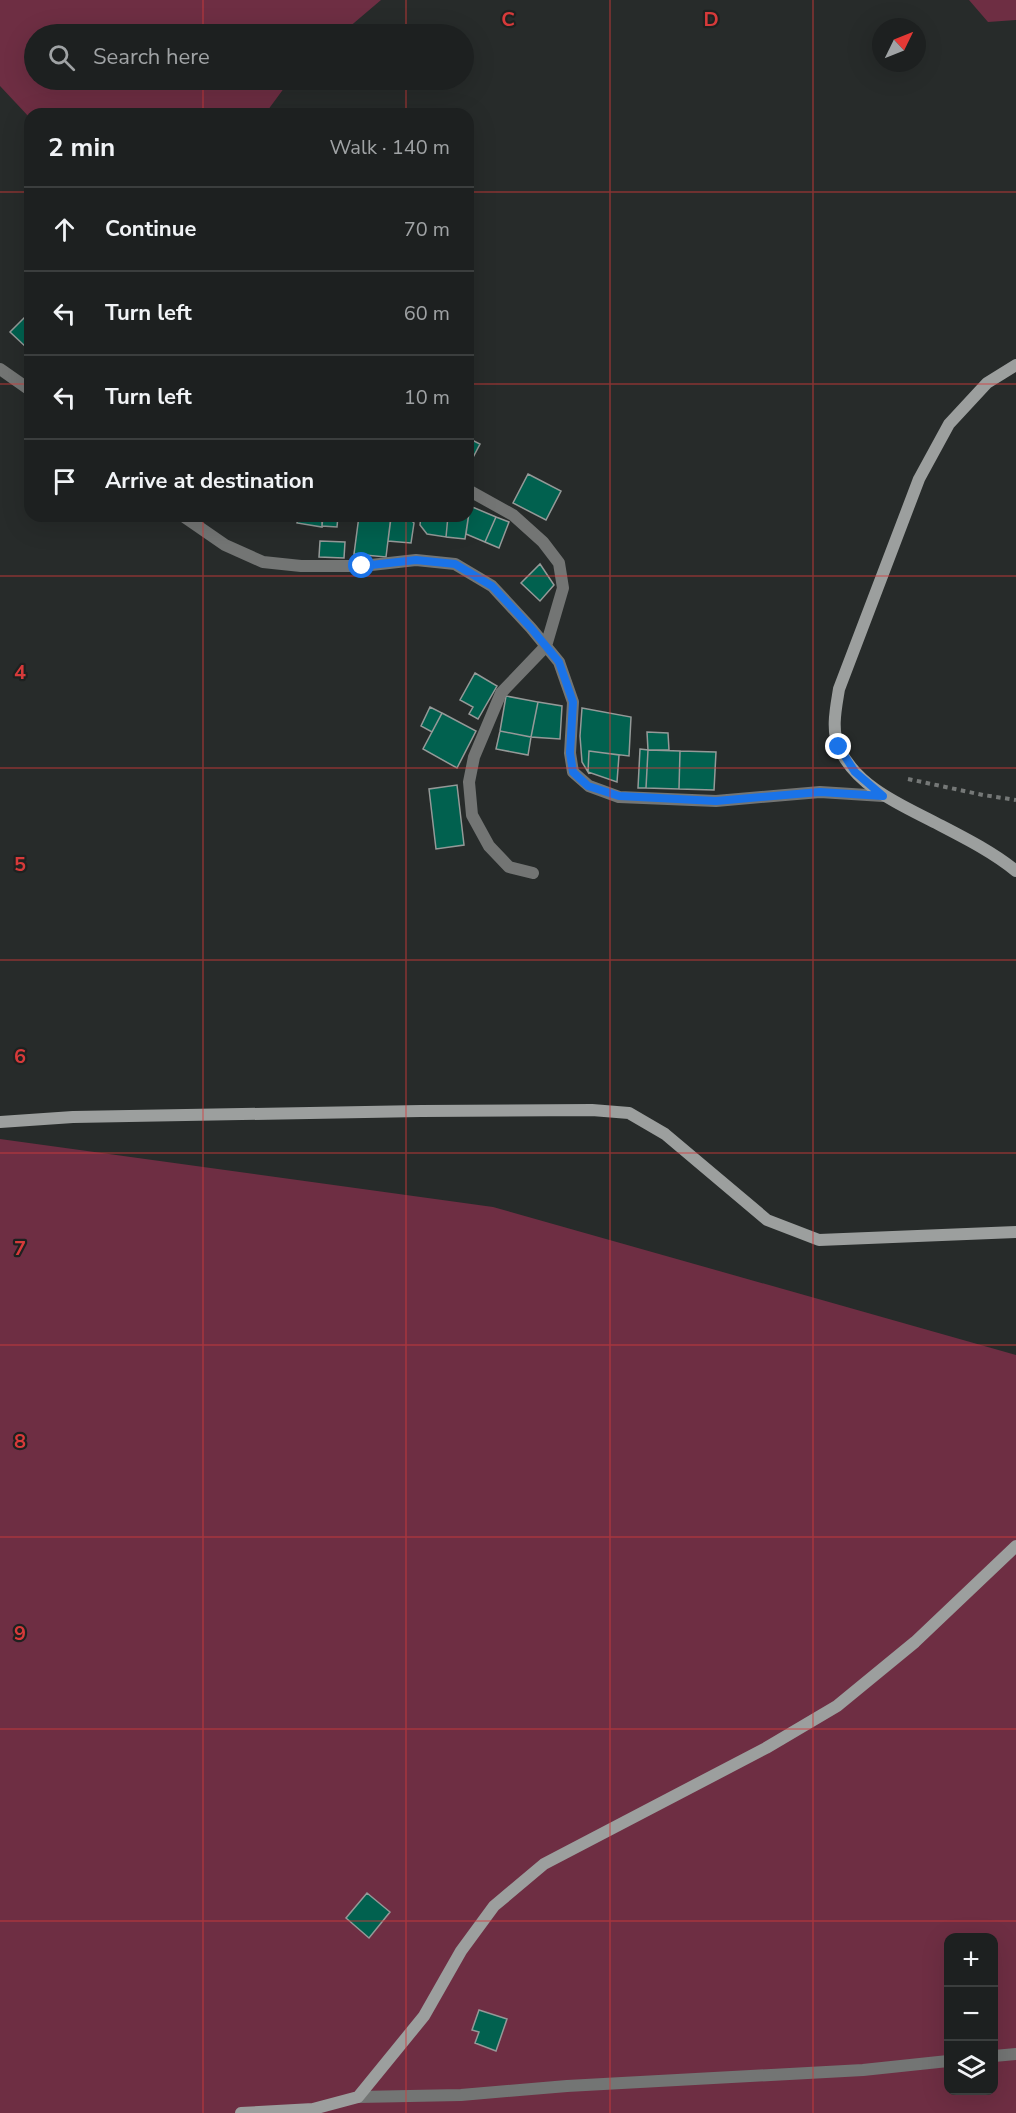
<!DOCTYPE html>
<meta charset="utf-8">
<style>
body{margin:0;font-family:"Nunito Sans",sans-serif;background:#2a2d2d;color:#f1f3f6}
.controls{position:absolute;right:18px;bottom:18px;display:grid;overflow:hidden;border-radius:12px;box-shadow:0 6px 24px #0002}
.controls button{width:54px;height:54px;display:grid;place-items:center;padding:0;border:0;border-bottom:2px solid #3b3e3e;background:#1d2020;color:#f1f3f6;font:30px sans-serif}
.compass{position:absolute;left:872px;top:18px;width:54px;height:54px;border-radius:50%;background:#1d2020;box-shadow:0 6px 24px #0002;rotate:47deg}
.stop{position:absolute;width:18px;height:18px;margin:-14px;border:4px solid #1a73e8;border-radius:50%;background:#fff}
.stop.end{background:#1a73e8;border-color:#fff;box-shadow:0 2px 6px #0008}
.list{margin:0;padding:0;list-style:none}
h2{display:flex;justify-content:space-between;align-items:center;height:78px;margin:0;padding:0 24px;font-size:26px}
h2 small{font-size:20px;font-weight:400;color:#a0a3a5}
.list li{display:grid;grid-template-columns:39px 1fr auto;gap:18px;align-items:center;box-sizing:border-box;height:84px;padding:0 24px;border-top:2px solid #3b3e3e}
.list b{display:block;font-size:22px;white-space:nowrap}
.list em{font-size:20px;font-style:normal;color:#a0a3a5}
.icon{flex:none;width:33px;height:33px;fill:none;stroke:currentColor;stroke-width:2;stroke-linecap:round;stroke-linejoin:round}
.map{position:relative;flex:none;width:1016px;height:2113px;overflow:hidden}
.search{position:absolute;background:#1d2020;box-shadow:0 6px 24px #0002;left:24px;top:24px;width:450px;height:66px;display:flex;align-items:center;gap:15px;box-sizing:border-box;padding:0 21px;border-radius:33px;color:#a0a3a5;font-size:22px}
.panel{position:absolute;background:#1d2020;box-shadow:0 6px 24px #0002;left:24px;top:108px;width:450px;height:414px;border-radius:18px}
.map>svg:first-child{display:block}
</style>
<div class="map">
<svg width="1016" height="2113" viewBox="0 0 1016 2113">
<rect width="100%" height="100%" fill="#272b2a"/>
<!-- green -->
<path fill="#6e2e43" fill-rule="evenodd" d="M0,0h381l-40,34h-307v46h256l-25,34h-235v4l-30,-32z
M969,0h47v20l-28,2z
M0,1139l493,68 523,148v758h-1016zM948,1938h46v152h-46z"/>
<!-- building -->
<path fill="#01614f" stroke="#959998" stroke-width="1.5" d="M30,312v33l-3,3 -17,-16z
M468,438l12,6 -12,23z
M528,474l33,17 -15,29 -33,-17z
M468,503l2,3 -5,33 -19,-2 2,-21h20z
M470,506l26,11 -11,25 -19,-8z
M298,516h25l-1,5 -24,-3z
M323,516h15l-1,11 -15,-1z
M359,516h32l-5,41 -32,-3z
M421,516h27l-2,21 -19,-3 -7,-9z
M496,517l13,5 -10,26 -14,-6z
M298,518l24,3v6l-25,-4z
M391,518l20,2 3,3 -3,20 -23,-2z
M320,541l25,1 -1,16 -25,-1z
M540,564l14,21 -14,16 -19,-18z
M475,673l22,13 -19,33 -9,-5 4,-7 -13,-7z
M506,696l32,6 -7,35 -31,-6z
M538,702l24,4 -2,33 -29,-2z
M430,707l12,6 -10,19 -11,-6z
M582,708l49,9 -2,39 -40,-5 -1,21 -6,-10 -2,-26z
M442,713l34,18 -19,37 -34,-19z
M500,731l31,6 -3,18 -32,-6z
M647,732l21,1 1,17h-21z
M640,749l8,1 -2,38h-8z
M648,750l32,1 -1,38 -33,-1z
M589,751l30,4 -2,27 -29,-10z
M680,751l36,1 -2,38 -35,-1z
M457,785l7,60 -28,4 -7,-60z
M367,1893l23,19 -21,26 -23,-20z
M479,2010l28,9 -11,32 -21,-8 4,-11 -7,-2z"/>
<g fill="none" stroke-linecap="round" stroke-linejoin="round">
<!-- path -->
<path stroke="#757877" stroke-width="4" stroke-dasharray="4.5 4.5" stroke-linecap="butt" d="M908,779l75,16 33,5"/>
<!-- lane -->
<path stroke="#737574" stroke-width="12" d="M0,369l30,21
M468,490l45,25 30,27 16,21 4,25 -17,58 -45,47 -27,64 -5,25 3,33 17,31 20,21 24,6
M183,516l42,29 38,17 38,4h61l54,-6 39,4 37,22 39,42 28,34 14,40 -3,51 3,19 16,14 30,11 97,4 104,-9 63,4"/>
<!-- street -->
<path stroke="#737574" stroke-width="12" d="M994,2056l22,-2
M358,2097l103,-2 106,-9 296,-16 85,-9"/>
<!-- secondary -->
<path stroke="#9c9f9e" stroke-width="12" d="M1016,365l-29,18 -38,41 -30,55 -80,210c-3,19 -8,40 0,59 18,39 62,57 97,75 27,14 57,29 80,48
M0,1122l73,-5 348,-6 171,-1 37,3 36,21 102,86 52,20 197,-8
M241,2113l72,-4 45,-12 66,-81 37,-65 33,-45 50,-42 222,-116 71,-42 78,-64 101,-96"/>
</g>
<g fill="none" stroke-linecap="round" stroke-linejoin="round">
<!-- route -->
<path stroke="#1a73e8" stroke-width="8" d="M362,566l54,-6 39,4 37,22 39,42 28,34 14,40 -3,51 3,19 15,14 31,10 97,5 104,-9 63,4 -28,-24 -16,-25"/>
</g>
<!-- grid -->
<path fill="none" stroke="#d73a3a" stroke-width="1.5" stroke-opacity="0.55" d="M203,0v34M406,0v34M610,0v2113M813,0v2113M203,80v34M406,80v34M0,192h30M468,192h548M0,384h30M468,384h548M203,516v1597M406,516v1597M0,576h1016M0,768h1016M0,960h1016M0,1153h1016M0,1345h1016M0,1537h1016M0,1729h1016M0,1921h1016"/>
<g font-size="20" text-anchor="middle" font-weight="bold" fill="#d73a3a" stroke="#1e2120" stroke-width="4.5" stroke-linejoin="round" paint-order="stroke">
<text x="508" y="26">C</text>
<text x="711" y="26">D</text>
<text x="20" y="679">4</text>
<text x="20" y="871">5</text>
<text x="20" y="1063">6</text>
<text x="20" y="1255">7</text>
<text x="20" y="1448">8</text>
<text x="20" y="1640">9</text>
</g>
</svg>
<div class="controls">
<button>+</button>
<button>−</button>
<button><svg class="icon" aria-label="layers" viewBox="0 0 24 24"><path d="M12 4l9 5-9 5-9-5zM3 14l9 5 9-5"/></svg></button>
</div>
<svg class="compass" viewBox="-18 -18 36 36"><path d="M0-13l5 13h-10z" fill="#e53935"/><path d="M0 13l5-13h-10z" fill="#a0a3a5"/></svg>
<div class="stop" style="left:362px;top:566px"></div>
<div class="stop end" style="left:839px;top:747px"></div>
<div class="search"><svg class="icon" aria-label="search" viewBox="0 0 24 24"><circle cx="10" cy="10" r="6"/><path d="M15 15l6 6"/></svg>Search here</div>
<section class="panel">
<h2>2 min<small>Walk · 140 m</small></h2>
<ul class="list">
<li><svg class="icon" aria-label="ahead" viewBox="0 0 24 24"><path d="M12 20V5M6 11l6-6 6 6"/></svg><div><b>Continue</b></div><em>70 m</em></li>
<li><svg class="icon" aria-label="left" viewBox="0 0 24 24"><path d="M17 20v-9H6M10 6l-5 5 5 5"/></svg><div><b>Turn left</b></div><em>60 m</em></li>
<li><svg class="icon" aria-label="left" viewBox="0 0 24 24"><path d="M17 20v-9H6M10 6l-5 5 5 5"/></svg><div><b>Turn left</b></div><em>10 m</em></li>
<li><svg class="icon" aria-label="arrive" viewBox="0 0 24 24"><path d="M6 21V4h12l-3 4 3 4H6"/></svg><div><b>Arrive at destination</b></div></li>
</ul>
</section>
</div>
